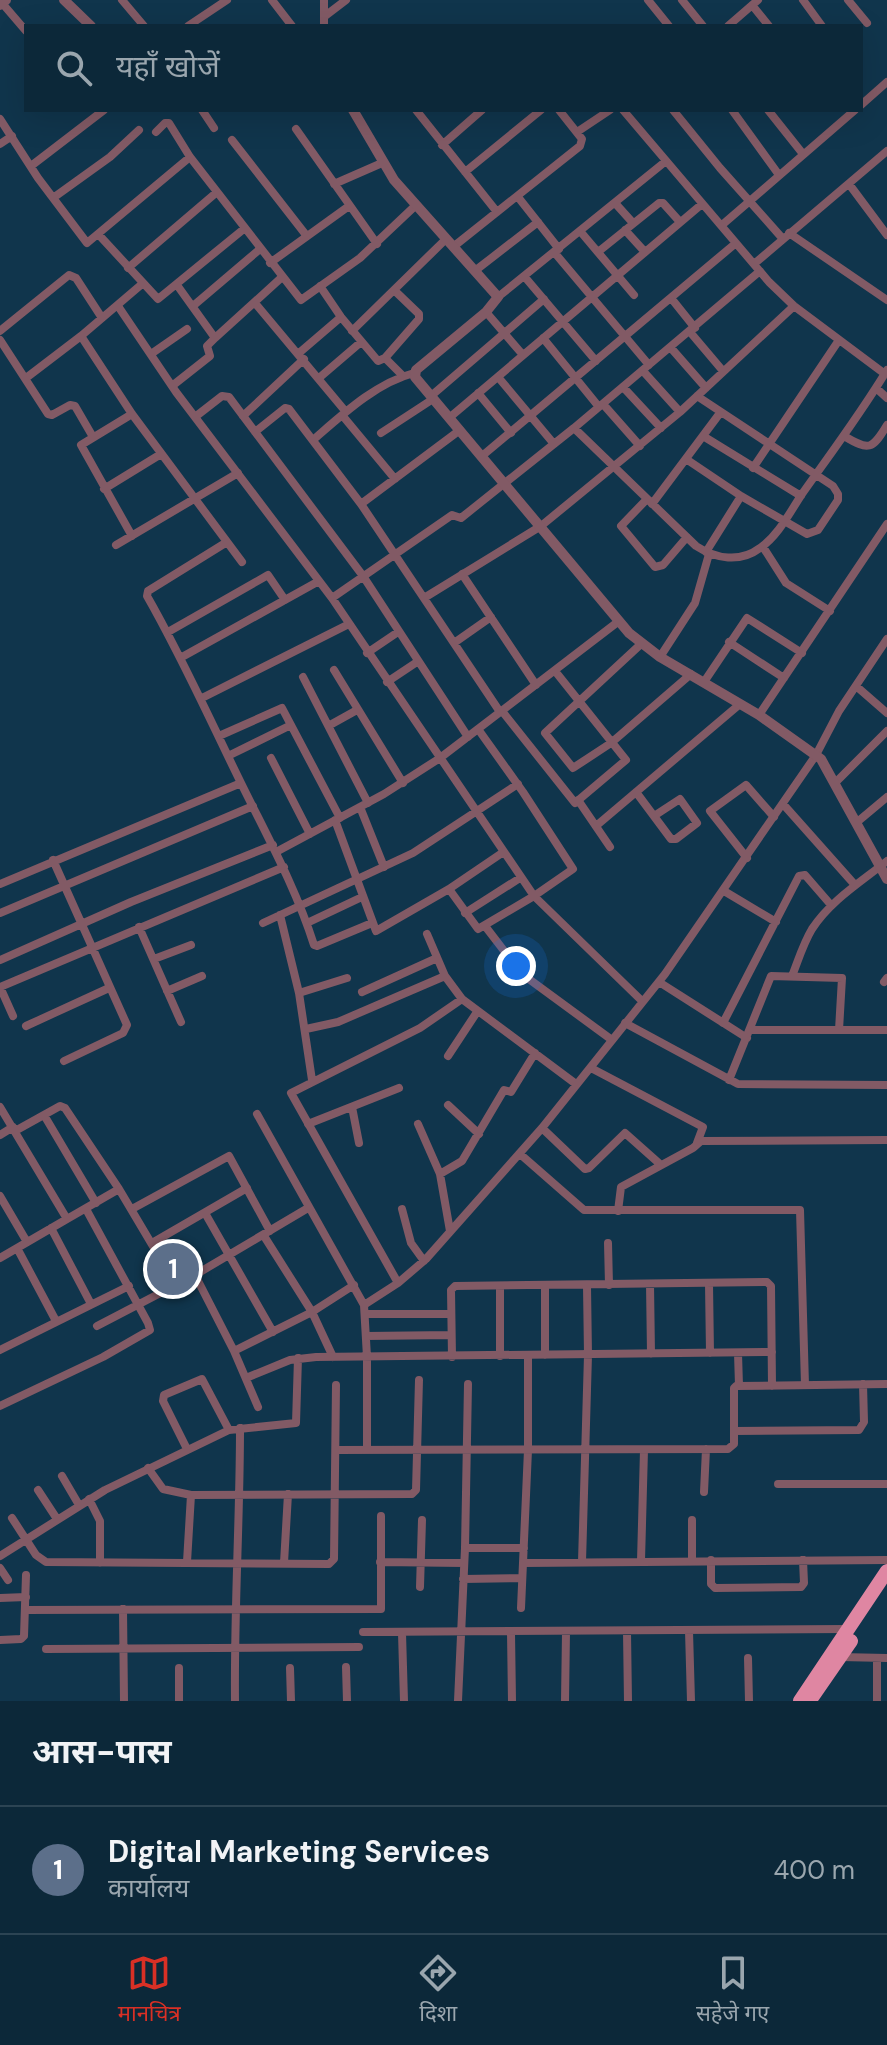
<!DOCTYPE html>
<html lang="hi">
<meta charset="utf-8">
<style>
body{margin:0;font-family:"DM Sans","Noto Sans Devanagari",sans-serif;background:#1a3444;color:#f1f3f6}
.you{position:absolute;left:516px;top:966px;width:28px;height:28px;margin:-20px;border:6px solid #fff;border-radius:50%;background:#1a73e8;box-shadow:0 0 0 12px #1a73e833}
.badge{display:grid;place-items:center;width:52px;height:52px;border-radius:50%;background:#d93025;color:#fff;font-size:26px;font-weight:700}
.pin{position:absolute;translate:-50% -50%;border:4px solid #fff;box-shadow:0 2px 8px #0006}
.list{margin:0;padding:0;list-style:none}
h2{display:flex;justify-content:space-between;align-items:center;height:104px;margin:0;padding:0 32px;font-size:34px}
h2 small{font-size:26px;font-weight:400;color:#9aa6ae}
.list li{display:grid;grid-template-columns:52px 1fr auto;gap:24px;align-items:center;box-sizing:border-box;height:128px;padding:0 32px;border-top:2px solid #2c4453}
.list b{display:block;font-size:30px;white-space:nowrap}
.list p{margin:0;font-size:26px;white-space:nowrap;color:#9aa6ae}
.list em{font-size:26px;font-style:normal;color:#9aa6ae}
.icon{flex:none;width:44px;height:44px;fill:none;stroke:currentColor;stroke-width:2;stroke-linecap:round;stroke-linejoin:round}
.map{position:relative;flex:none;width:887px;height:1701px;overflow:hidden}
.search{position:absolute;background:#0c2839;box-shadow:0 8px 32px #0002;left:24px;right:24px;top:24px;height:88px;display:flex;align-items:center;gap:20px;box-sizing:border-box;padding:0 28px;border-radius:0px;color:#9aa6ae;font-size:30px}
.sheet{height:232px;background:#0c2839}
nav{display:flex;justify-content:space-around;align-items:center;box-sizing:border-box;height:112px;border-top:2px solid #2c4453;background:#0c2839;font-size:22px;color:#9aa6ae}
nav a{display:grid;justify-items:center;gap:4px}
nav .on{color:#d93025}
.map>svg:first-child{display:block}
</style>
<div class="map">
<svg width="887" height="1701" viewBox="0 0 887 1701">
<rect width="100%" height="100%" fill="#10354c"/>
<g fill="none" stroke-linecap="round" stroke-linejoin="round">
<!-- minor -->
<path stroke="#825a65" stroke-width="8" d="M122,0l22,26
M272,0l20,26
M324,0v26
M648,0l21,26
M682,0l21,26
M803,0l19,26
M848,0l19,23
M2,3l24,28
M752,5l17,21
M325,16l21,-16
M188,26l39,-26
M728,26l30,-26
M861,105l26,-23
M202,110l12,18
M416,110l81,102
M623,110l146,172 25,24 91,68
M673,110l47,58 63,71
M732,110l47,65
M768,110l35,44
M0,119l38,59 49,65 103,-86
M296,129l81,115
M156,132l9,-9h4l21,34 111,143 59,-42 55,-52
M577,132l33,-22
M232,140l74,95
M0,144l12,-8
M442,145l40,-35
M31,166l73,-56
M465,172l76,-62
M334,184l48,-21
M849,184l38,51
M518,197l41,52
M53,198l57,-41 29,-27
M615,203l18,20
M722,225l133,-115
M625,230l20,22
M580,231l54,64
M789,233l98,67
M99,235l59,64 87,-71
M453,247l127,-101 2,-7 -23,-29
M554,252l95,113
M598,252l61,-49h4l17,19
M270,263l79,-57
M754,264l133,-113
M128,268l89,-76
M476,270l62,-48
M524,276l72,85
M177,285l38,53 66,-60
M320,286l21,31 37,44 7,-3 34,-39v-5l-25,-24
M498,297l168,-136
M671,298l24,30
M255,303l91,109
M118,306l58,86 156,206 202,298 108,105
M193,306l67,-57
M486,312l37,43
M0,331l69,-56 7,3 26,40
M352,331l94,-92
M690,332l33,39
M81,336l51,78 110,148
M543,338l56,69
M0,340l48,74 4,1 18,-10 5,1 18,31
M671,348l35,40
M299,353l42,-36
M151,354l36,-25
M385,358l18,18
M643,371l37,41
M498,377l56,67
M26,378l55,-42 61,-52
M319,378l42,-36
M172,386l38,-30 -3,-10 8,-8
M623,387l38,41
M876,388l11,10
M478,393l33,40
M431,396l113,-97
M603,404l37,42
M342,415l53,64
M243,416l61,-57
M195,417l27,-21 7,1 134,179 105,161
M449,418l253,-214
M574,428l186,-157
M255,432l30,-24 4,1 72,95 139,208
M381,433l52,-34
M703,436l98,60
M844,436c25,15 28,14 43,-11
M313,440c30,-26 63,-57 101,-67
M482,456l254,-213
M686,459l55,37 66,38 11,-4 20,-30v-6l-5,-8 -136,-90
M753,468l86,-128
M104,489l57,-35
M647,499l-26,27 34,41 8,-2 24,-28
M361,504l99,-74
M652,504l68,-91
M132,536l-51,-91 51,-31
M227,542l-79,49 -1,5c35,61 63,124 94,187 26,53 55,105 73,162l3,1 55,-23
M116,545l122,-72
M763,547l23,36 44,28
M706,552l35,-56
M462,574l74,111
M332,598l120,-83 9,3 113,-90 122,118c20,13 44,17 64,2 18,-12 30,-36 42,-54 29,-41 59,-81 85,-124
M424,598l117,-72 139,-114 114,-106
M168,632l100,-57 17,25
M729,642l55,36
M454,643l37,-26
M641,644l-96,89 28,35 38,-25 80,-69
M367,653l31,-21
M182,657l137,-76
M660,657l35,-54 14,-49
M334,670l69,113
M303,677l65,126
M387,682l30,-20
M704,682l43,-64 55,35
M856,686l31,27
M202,698l147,-74
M502,711l73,92 51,-43 -71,-89
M759,715l128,-191
M330,725l27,-15
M219,736l63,-28 58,110
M228,756l63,-31
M271,758l39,76
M835,783l52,-52
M636,792l35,47h5l21,-16 -17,-24 -26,17
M578,800l32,47
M783,804l72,81
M360,807l24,60
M335,820l41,111 73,-42 53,-36
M856,823l31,-26
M596,826l144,-122
M276,852l108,-58 56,-36 179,-137
M747,858l-37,-47 36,-26 28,32
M53,860l74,165 -4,8 -59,28
M0,884l241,-101
M449,889l29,40 56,-33 39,-27 -50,-77 -45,-63
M724,891l52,31
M0,913l253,-107
M465,913l55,-35
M280,915l19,78 13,87
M263,923l150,-70 105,-69
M307,923l55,-26
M485,926l37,48 90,66
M139,927l42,95
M427,934l18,42 17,23 114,85
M154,959l37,-14
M0,960l131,-58 142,-57
M792,976c6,-15 11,-32 20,-47 19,-29 49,-47 75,-68
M659,982l88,56
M884,982l3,-4
M0,987l284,-120
M0,987l13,29
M167,991l35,-15
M362,992l75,-34
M299,993l48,-15
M625,1023l113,61 149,1
M723,1023l76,-147 6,-1 26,30
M26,1026l83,-38
M306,1029l32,-7 107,-46
M750,1030h137
M448,1056l29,-44
M591,1068l112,59 -6,16
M729,1080l42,-104 71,2 -3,52
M448,1105l31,29
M0,1107l67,112 -67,39
M352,1107l7,36
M257,1114l107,191
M44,1115l52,88
M308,1124l91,-36
M418,1124l22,50 10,57
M542,1128l43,41 4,-1 36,-35 36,32
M15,1131l45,-25 5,2 54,81 57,96
M0,1135l13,-8
M520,1154l64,56h216l5,175
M440,1174l22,-13 42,-71 7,2 24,-39
M0,1196l27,46
M132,1209l97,-53 41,75
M402,1209l9,34 13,18
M618,1211l3,-24 72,-39 8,-7 186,-1
M205,1213l68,119
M67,1219l52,-30
M51,1228l40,76
M264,1236l48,76 21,45
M152,1243l95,-55
M608,1243l1,42
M17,1248l39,73
M195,1275l39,76 24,56
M398,1283l-107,-190 129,-65 42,-29
M650,1284l1,70
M709,1284l1,69
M500,1286v70
M545,1286v69
M366,1314h85
M97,1326l98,-51 113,-67
M366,1336l85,-1
M0,1350l129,-64
M234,1351l78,-39 42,-27
M738,1353l1,33
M452,1357l-1,-67 4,-4 312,-4 4,4 1,100
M246,1378l44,-18 26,-3 456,-5
M0,1406l103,-49 47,-27 -2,-7 -62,-114
M734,1431l125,-1 5,-8 -1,-38
M187,1449l-24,-48 1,-6 38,-16 27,51
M367,1449v-92l-3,-52 34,-22 28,-24 116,-131 123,-154 151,-219 23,-44 48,-72
M336,1450l392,-1 6,-5v-56l2,-2 151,-2
M148,1468l15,21 28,6 221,-1 4,-4 3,-110
M62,1476l17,29
M778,1484h109
M38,1490l19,29
M704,1492l2,-43
M89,1499l11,22v42
M12,1518l24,37 10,7 283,2 5,-5 2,-174
M692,1520v40
M465,1548h59
M0,1556l105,-66 124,-60 67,-7 2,-65
M711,1560v24l4,4 86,-1 3,-4 -1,-23
M641,1561l3,-111
M187,1562l4,-67
M380,1562l84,1
M582,1562l6,-207 -1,-69
M284,1563l4,-69
M523,1563l364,-3
M0,1568l8,12
M463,1579l59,-1
M420,1587l2,-67
M0,1598l26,-1
M521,1608l7,-158v-95
M123,1609l1,92
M25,1610l356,-1v-93
M689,1631l2,70
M363,1632l484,-3
M627,1632l1,69
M402,1633l2,68
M511,1633l1,68
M0,1640l21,-1 3,-3 2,-61
M46,1649l313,-2
M840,1657l47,1
M748,1658l1,43
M877,1658v43
M346,1667l1,34
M179,1668v33
M290,1668l1,33
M235,1701c-1,-91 5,-182 5,-273
M458,1701l7,-153 3,-164
M565,1701l1,-69"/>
<!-- tertiary -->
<path stroke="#825a65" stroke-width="10" d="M64,0l27,26
M0,5l6,-5
M353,110l41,70 104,117 -12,15 -70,58 -1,7 214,256 31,24 99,58 62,44 66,120"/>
<!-- trunk -->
<path stroke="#df86a2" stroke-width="14" d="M813,1696l38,-55
M800,1701l87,-130"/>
</g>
</svg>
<div class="you"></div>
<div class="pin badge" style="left:173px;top:1269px;background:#5c6f8a">1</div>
<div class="search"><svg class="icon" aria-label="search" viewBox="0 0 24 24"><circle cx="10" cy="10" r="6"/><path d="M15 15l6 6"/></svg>यहाँ खोजें</div>
</div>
<section class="sheet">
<h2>आस-पास<small></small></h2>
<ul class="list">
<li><span class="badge" style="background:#5c6f8a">1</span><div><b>Digital Marketing Services</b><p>कार्यालय</p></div><em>400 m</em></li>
</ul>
</section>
<nav>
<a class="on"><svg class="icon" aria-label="map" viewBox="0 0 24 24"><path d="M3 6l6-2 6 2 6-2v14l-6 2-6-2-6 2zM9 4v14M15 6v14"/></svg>मानचित्र</a>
<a><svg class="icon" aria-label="directions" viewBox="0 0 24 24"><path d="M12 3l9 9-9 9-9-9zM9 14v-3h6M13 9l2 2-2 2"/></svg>दिशा</a>
<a><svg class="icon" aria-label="saved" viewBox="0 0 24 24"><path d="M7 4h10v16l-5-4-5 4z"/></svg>सहेजे गए</a>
</nav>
